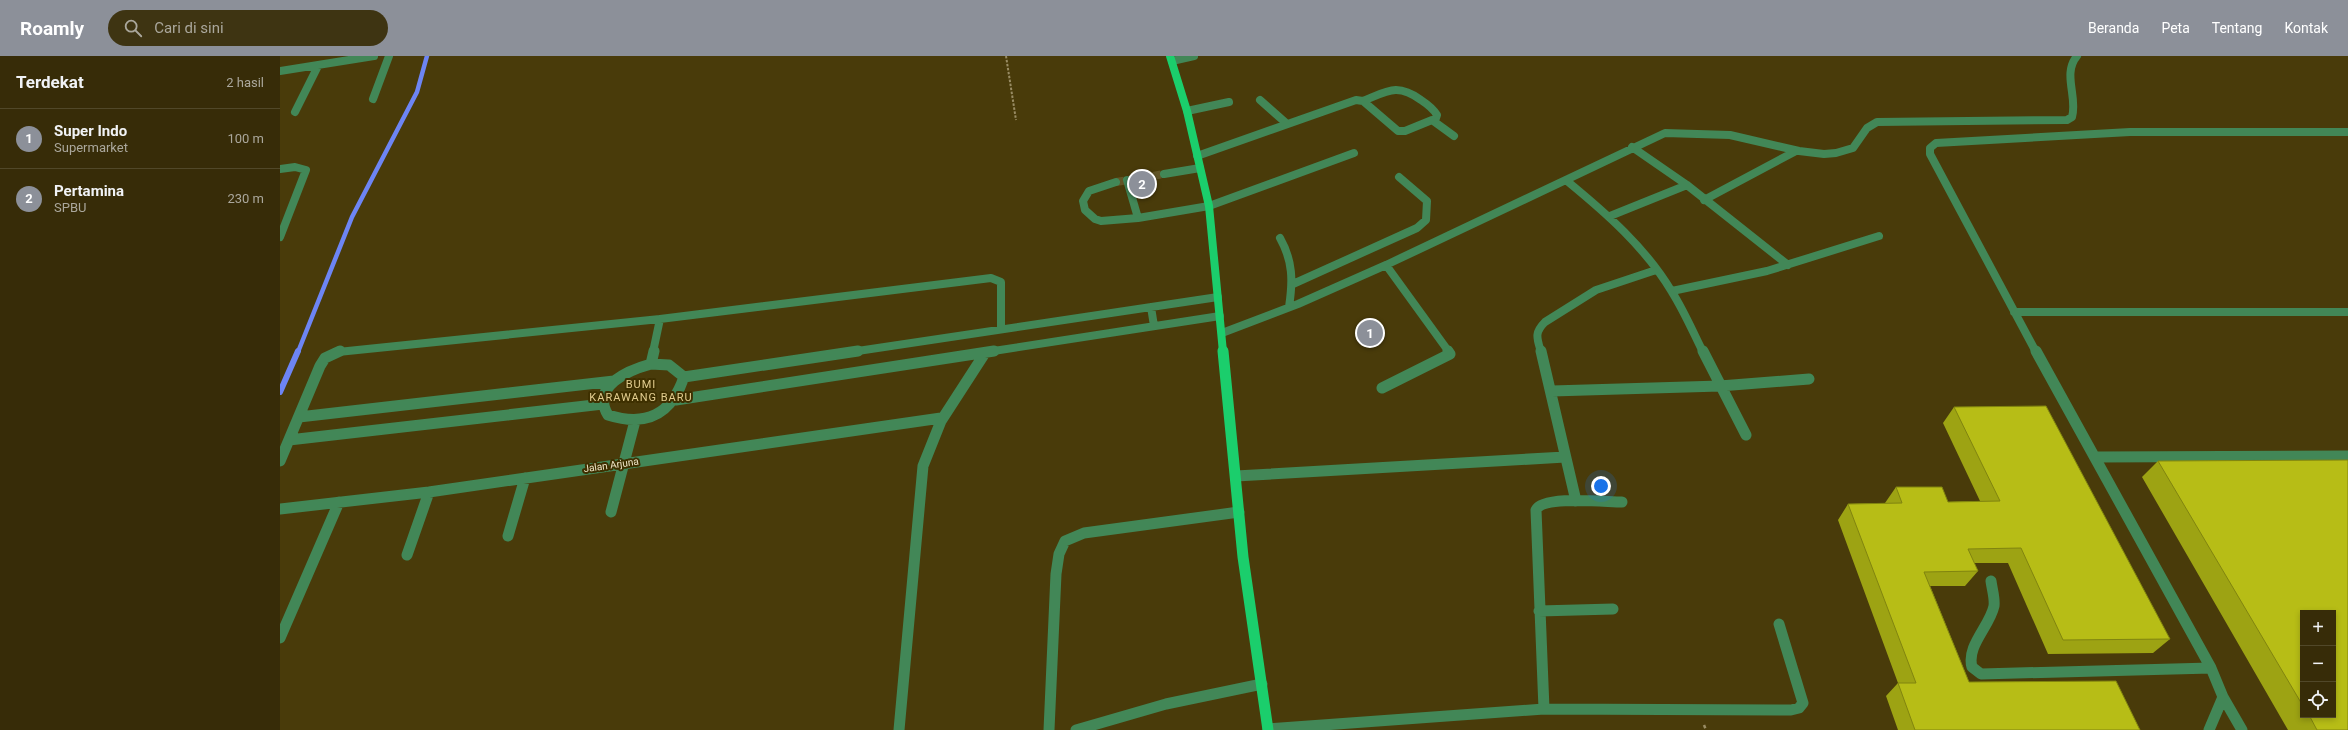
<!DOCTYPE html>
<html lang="id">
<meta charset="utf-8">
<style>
body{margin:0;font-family:Roboto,sans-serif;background:#3e3412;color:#f1f3f6}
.controls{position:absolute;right:12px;bottom:12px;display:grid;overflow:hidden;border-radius:0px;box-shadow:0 2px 6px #0003}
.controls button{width:36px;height:36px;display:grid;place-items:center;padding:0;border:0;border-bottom:1px solid #514829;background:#372c08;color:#f1f3f6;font:20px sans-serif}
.you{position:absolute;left:1321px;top:430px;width:14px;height:14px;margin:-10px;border:3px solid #fff;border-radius:50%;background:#1a73e8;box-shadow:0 0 0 6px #1a73e833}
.badge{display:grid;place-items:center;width:26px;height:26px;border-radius:50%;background:#8c9099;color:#fff;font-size:13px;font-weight:700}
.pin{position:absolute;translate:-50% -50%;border:2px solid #fff;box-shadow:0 1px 4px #0006}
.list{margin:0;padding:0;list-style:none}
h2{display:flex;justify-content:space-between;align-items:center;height:52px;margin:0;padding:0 16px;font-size:17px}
h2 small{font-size:13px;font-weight:400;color:#aaa79c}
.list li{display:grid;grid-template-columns:26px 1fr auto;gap:12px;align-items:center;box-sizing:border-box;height:60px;padding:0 16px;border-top:1px solid #514829}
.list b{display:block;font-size:15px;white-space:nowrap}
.list p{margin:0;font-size:13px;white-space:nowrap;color:#aaa79c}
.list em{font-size:13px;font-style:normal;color:#aaa79c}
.icon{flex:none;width:22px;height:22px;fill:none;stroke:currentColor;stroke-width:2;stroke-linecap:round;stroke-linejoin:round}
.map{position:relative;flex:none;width:2068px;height:674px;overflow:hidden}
header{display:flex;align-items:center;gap:24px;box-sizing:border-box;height:56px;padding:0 20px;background:#8c9099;color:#fff}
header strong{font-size:19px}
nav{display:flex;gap:22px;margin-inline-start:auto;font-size:14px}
.search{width:280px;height:36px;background:#3e3412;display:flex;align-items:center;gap:10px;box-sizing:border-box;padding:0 14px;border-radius:22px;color:#aaa79c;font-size:15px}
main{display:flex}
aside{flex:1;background:#372c08}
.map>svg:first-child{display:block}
</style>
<header>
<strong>Roamly</strong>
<div class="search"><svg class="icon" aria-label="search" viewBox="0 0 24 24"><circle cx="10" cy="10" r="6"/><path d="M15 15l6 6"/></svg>Cari di sini</div>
<nav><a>Beranda</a><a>Peta</a><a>Tentang</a><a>Kontak</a></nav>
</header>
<main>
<aside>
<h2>Terdekat<small>2 hasil</small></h2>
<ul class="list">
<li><span class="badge">1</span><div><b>Super Indo</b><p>Supermarket</p></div><em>100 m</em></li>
<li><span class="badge">2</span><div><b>Pertamina</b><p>SPBU</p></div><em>230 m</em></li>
</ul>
</aside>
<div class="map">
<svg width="2068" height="674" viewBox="0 0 2068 674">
<rect width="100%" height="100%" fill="#493b0a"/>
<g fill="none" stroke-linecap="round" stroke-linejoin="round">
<!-- stream-far1 -->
<path stroke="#6d85f4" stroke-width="4.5" d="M18,296l54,-135 65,-125 10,-36"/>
<!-- stream -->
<path stroke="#6d85f4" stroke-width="6" d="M0,336l18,-41"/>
<!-- minor-tunnel -->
<path stroke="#625527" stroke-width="8" stroke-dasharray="8 4.5" stroke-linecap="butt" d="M836,126l48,-8"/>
<!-- path-far1 -->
<path stroke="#998c64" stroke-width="2" stroke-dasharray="2.5 1.5" stroke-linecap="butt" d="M726,0l10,64"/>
<!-- path -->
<path stroke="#998c64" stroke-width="2.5" stroke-dasharray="3.5 2" stroke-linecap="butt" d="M1424,669l2,5"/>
<!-- minor-far1 -->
<path stroke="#428757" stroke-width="8" d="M892,5l22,-5
M0,15l94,-15
M93,43l16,-43
M980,44l26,23
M1083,45c25,-10 34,-18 58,-1 6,4 12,8 16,15l-2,6
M907,55l42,-9
M15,56l23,-46
M1352,91l55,38 101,80
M917,100l159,-56 7,1 35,30h7l27,-11 22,16
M0,113l15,-2 11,3 -26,67
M884,118l36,-6
M847,124l11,38
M1287,125c39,32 79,67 105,111 12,19 21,40 31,60
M836,126l-27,9 -6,10 2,9 10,9 6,2 37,-3 71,-12 145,-53
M1424,144l92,-49
M1330,160l77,-31
M1000,182c13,23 13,43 9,69
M1106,209l63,87
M1013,228l124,-56 9,-8 1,-19 -28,-24
M1392,235l95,-20 112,-35
M871,251l3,19
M1734,256h334
M942,277l76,-29 88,-39 279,-132 65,2 69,16 25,3 12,-1 17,-5 14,-20 10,-6 190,-2 5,-3c6,-20 -10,-43 5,-61
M58,296l322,-33 331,-41 10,4v46
M373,296l7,-33
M571,296l367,-55
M707,296l233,-36
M1261,296c-4,-14 -7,-19 4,-30l51,-32 60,-20
M1756,296l-106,-198v-6l6,-5 194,-11h218"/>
<!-- minor -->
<path stroke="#428757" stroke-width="11" d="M1261,295l35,150
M1423,295l43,84
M1756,295l175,317 12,29 -14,33
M371,308l18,1 15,12c-13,38 -38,50 -76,38 -18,-29 21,-45 43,-51z
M371,308l3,-13
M404,321l174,-26
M1102,332l68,-34 -2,-3
M1272,335l168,-5 89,-7
M396,344l318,-49
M19,361l315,-36
M9,384l314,-36
M1815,401l253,-1
M0,405l40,-95 5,-8 15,-7
M956,420l329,-19
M0,453l149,-17 512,-74
M331,456l24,-91
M228,480l17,-58
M127,499l22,-63
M1711,525c1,8 4,17 3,25 -4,20 -28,40 -22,61l9,7 230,-6
M1259,555l74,-2
M0,582l59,-136
M1943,641l19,33
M1264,653l-8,-199c7,-15 69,-8 86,-8
M988,673l276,-20 247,1 8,-2 4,-5 -24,-79
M619,674l24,-264 18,-45 44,-68
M769,674l7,-156 3,-20 6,-13 19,-8 155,-21
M796,674l90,-26 96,-20"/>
<!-- major-far1 -->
<path stroke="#1bce6c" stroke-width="8" d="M890,0l17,55 22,95 14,146"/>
<!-- major -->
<path stroke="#1bce6c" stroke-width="11" d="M943,295l20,206 25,173"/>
</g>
<!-- wall -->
<path fill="#9da313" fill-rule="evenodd" d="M1674,351l216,232 -17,14 -105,1 -40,-91h-34l4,8 -13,15h-35l39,96 171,48h-242l-12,-34 12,-13 -60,-163 10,-16 37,-1 11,-16 52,15 32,-1 -37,-78z
M2068,404v270h-60l-146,-253 16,-16zM2023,557h30v102h-30z"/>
<!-- building -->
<path fill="#b7bd16" stroke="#80840f" d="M1766,350l124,233 -107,1 -42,-92 -53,1 10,22 -54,1 45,110 147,-1 24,49h-225l-17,-47h18l-68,-179 54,-1 -6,-16h46l6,15 52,-1 -46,-94z
M2068,404v270h-31l-8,-15h24v-102h-30v93l-145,-245z"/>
<g text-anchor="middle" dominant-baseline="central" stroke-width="4" stroke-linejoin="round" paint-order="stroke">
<!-- street labels -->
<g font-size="10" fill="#f1e7c9" stroke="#3e3000">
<text transform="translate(331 409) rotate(-8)">Jalan Arjuna</text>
</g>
<!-- neighbourhood labels -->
<g font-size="11" letter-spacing="1" fill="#e2cd8f" stroke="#3e3000">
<text x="361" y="328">BUMI<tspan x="361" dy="13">KARAWANG BARU</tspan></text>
</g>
</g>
</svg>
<div class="controls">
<button>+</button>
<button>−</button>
<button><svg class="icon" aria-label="locate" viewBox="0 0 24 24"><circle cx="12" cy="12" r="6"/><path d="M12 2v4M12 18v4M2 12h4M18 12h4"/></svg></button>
</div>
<div class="you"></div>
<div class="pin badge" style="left:1090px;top:277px">1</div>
<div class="pin badge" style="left:862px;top:128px">2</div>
</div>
</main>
